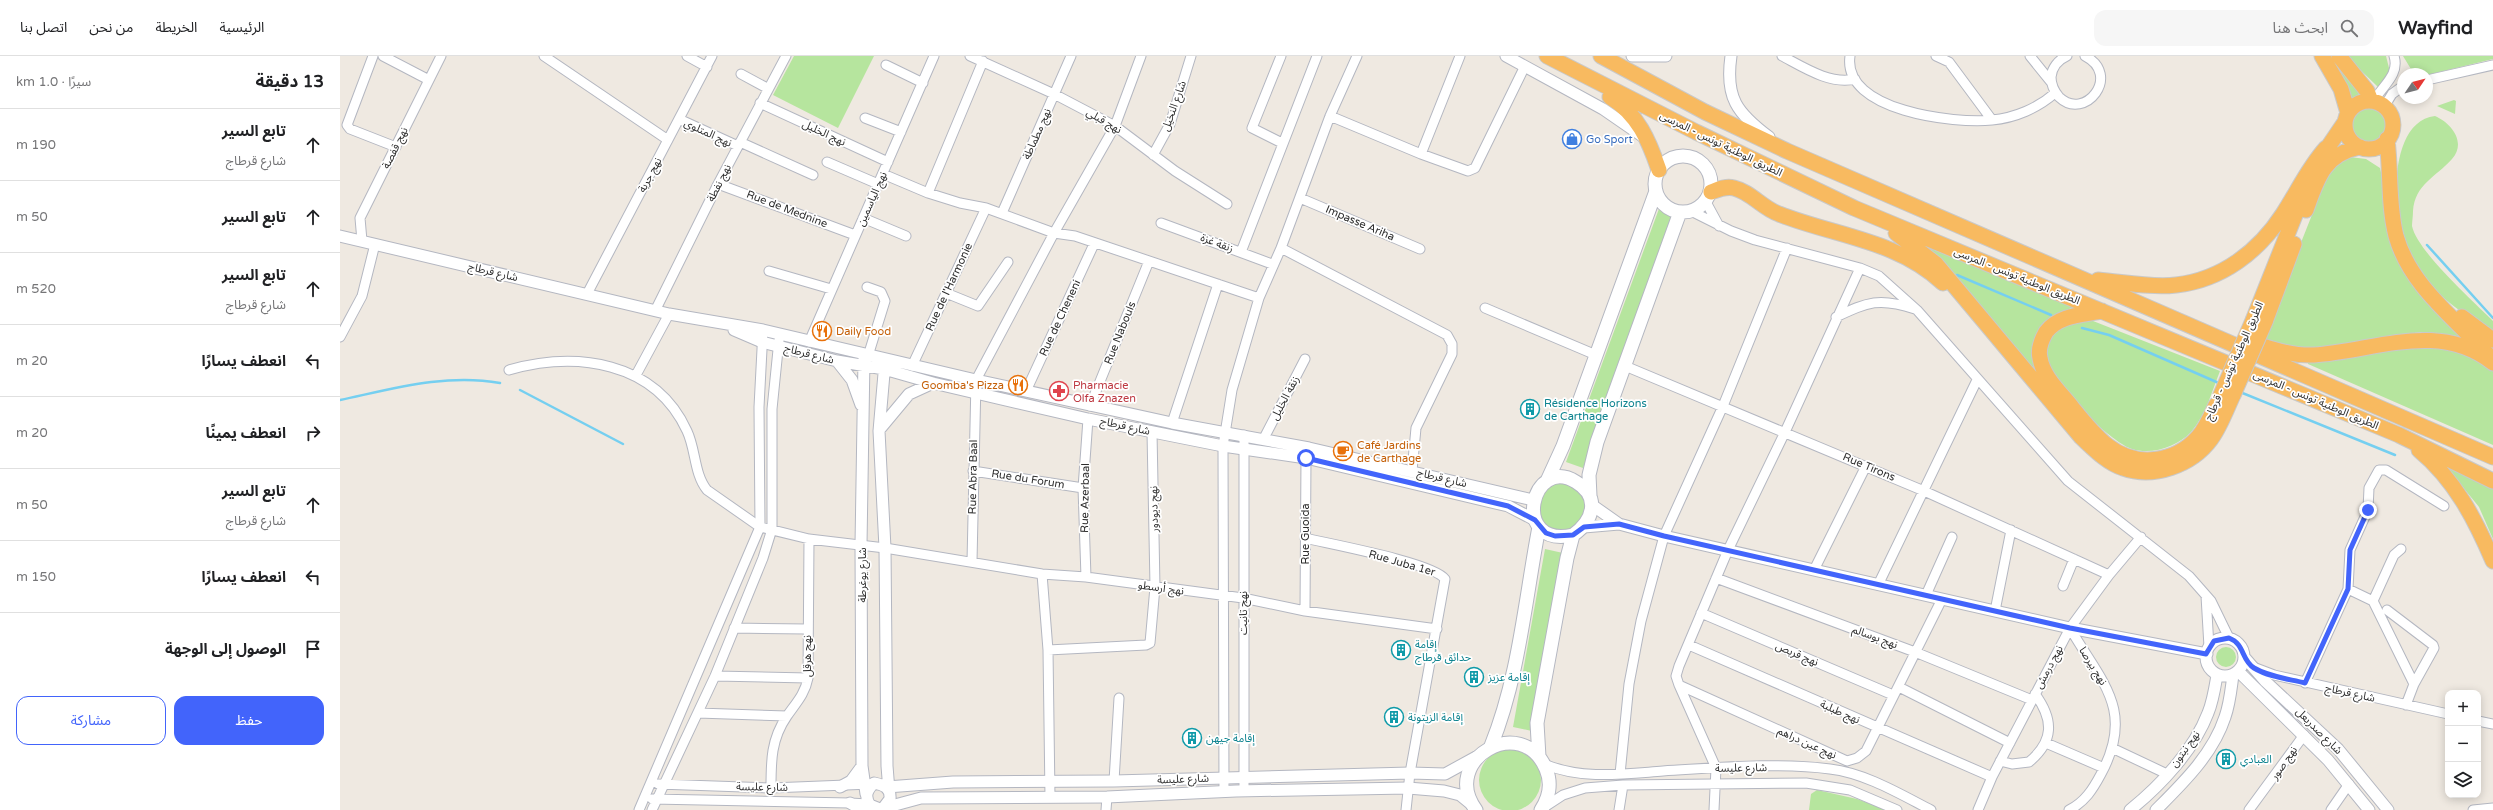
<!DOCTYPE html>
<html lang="ar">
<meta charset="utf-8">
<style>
body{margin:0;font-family:"Varela Round","Noto Sans Arabic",sans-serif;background:#f6f6f6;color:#202124;direction:rtl}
.controls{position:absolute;right:12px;bottom:12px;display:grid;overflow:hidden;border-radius:8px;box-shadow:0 2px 10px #0003}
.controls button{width:36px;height:36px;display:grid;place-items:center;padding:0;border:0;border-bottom:1px solid #e0e0e0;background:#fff;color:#202124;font:20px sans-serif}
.compass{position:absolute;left:2057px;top:12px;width:36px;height:36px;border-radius:50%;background:#fff;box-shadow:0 2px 10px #0003;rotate:55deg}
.stop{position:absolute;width:12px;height:12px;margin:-9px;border:3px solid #4264fb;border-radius:50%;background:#fff}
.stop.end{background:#4264fb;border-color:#fff;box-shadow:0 1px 4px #0008}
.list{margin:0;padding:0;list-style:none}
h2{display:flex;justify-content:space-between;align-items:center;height:52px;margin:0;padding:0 16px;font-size:17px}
h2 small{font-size:13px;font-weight:400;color:#757577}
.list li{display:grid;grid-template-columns:26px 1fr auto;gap:12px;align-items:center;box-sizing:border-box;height:72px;padding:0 16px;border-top:1px solid #e0e0e0}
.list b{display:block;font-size:15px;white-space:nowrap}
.list p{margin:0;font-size:13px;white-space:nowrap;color:#757577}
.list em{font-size:13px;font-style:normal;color:#757577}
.actions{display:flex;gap:8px;padding:12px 16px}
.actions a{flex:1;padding:9px 0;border:1px solid #4264fb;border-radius:12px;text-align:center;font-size:14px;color:#4264fb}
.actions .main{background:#4264fb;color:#fff}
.icon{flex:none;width:22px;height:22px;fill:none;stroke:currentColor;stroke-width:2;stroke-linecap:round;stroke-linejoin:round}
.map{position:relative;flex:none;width:2153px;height:754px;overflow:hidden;direction:ltr}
header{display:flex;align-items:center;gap:24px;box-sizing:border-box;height:56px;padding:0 20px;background:#fff;border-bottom:1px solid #e0e0e0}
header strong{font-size:19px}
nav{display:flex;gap:22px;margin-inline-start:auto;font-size:14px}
.search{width:280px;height:36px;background:#f6f6f6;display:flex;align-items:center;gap:10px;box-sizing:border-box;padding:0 14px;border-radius:12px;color:#757577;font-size:15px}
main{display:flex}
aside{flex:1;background:#fff}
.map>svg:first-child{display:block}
</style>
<header>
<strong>Wayfind</strong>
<div class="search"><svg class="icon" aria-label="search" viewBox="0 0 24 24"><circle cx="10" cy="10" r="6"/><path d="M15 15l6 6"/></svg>ابحث هنا</div>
<nav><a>الرئيسية</a><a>الخريطة</a><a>من نحن</a><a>اتصل بنا</a></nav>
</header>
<main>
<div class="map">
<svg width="2153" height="754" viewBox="0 0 2153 754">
<rect width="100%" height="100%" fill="#efe9e1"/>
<!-- green -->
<path fill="#b6e59e" d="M454,0h80l-36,72 -65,-33z
M1990,0l34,35 -12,8z
M2006,0h40l4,16 -8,13 -4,2z
M2063,0h90v3l-66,16 -13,-1z
M2114,44l2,1 -1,13 -18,-8z
M2011 69a18 18 0 1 1 36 0a18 18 0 1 1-36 0Z
M2095,60c16,7 32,26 17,43 -16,18 -37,25 -39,52 0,5 -1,11 -1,15 5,25 62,76 81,95v13c-25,-18 -57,-37 -74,-63 -6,-9 -14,-22 -17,-33 -10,-32 -12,-117 33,-122z
M2010,101l16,2 14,9c7,28 1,47 13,77l73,92 -45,-5 -112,17h-12l-35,-8 63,-159 11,-18z
M1320,150l16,6 -93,256 -17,-6z
M1586,189l148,62 -16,7 -25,42 1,13 -69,-82z
M1748,263l132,52c-8,20 -14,44 -29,61 -14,15 -39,23 -59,17 -24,-8 -78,-65 -85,-89 -2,-7 0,-15 2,-21 7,-15 25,-16 39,-20z
M2095,290l27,6 31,18v75l-185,-81v-3l62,-9z
M2105,409l48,22v52l-14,-32z
M1197 451a24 24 0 1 1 48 0a24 24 0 1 1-48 0Z
M1205,493l18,4 -31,178 -19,-4z
M1876 601a10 10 0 1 1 20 0a10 10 0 1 1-20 0Z
M1139 724a31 31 0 1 1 62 0a31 31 0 1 1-62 0Z
M1477,734l40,9 30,11h-78l2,-16z"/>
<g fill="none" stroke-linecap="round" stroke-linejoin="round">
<!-- stream -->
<path stroke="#75cff0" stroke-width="2.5" d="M2087,189l66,73
M1617,219l94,40
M1742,272l27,7 112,49
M180,334l103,54
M1900,336l155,63
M0,344c52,-11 106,-27 160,-17"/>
<!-- minor casing -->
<g stroke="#b4b7c1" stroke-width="11">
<path id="minor" d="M33,0l-26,69 3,4 46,18
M43,0l46,24
M204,0l124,84
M347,0l20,11
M630,0l84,38 61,32 60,45 52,33
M941,0l-29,72 30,15
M1442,0c21,11 48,29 73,23
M1510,0c-8,55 105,68 142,64 23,-2 46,-12 63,-27
M1596,0l13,6 43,58
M1690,0l21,26
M1727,0c-9,4 -15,12 -16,21 0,8 3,14 8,20 26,25 63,-22 26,-41
M546,9l37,18
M401,18l26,14
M2087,24l66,-15
M2033,46c9,-16 27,-27 21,-46
M420,47l128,59
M2044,51l8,-13 11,-8
M990,60l91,38 47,17 7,-3 50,-102
M525,62l36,14
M339,63l59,27
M400,86l73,33
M1081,98l39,-98
M813,99l17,-31 21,-68
M487,106l51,22
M543,118l45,19 32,10 26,5 68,25 21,3 184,62
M378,128l137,51
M588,137l55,-132
M960,142l120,51
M1366,146l13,24
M1351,155l40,20 24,9 105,28 19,8 38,34 151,171 121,95 22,25 18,37
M662,157l69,-157
M523,162l43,18
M821,167l111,41
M22,185l-2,-23 81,-162
M941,192l166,87 5,9v10l-36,74 -4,43
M901,196l76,-196
M429,215l62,18
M527,231l14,5 4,9 -17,55
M606,237l32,13 30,-44
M247,238l125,-238
M1145,252l111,47
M315,255l63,-127 68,-128
M1496,261c32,-15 43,-20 79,-8
M0,281l22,-41 13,-52
M469,286l125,-286
M572,310l74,-158
M1285,310l299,125 185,84
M169,314c67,-19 146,-9 178,61 9,19 7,43 20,59l53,37 49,12 76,9 157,26 44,3 157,21 62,13 132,18
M296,319l33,-61
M686,335l68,-147
M750,350l59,-145
M832,367l46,-139
M904,379v356
M924,382l41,-79
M633,415l110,17
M965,482c25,6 129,25 140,41l-35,194 -4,37
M632,506l4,-182 78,-147 61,-107 26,-70
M1474,514l52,-104
M702,518l6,76 2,147
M746,521l-3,-89 5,-69
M1376,522l199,74 117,48
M1538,529l99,-205
M1723,530l11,-27
M2008,533l25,12 41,83
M1586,539l26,-58
M1866,540l3,51
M2033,545l21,-46 7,-6
M2047,554l46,35 1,3 -20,36 -8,21
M965,555l1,-153
M1655,555l16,-81
M1361,557l192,82
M394,572l73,1
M1349,589l303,132
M708,594l98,-5 4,-2 5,-56 -3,-155
M1913,611l21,8 174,39
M375,620l93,2
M1965,627l43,-94 2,-39 18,-40 1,-22 10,-18h7l58,36
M1339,629l168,76 10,-3 9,-7 76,-152
M1559,631l111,56
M358,657l89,3
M2138,665l15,3
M1706,687l58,25
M1772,692l55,26
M1660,705l12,3 17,-2c25,-21 25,-42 6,-68
M1204,708c38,16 79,10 119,7 53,-3 115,-9 167,-2 35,4 70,25 101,41
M1280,718l9,-90 12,-63 23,-85 59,-130 64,-158
M774,725l5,-83
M318,728l113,4 100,-4
M431,732c0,-27 0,-49 16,-72 9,-13 18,-22 21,-38l1,-139
M884,736l-1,-346 9,-56 27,-92 22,-50 49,-132 27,-60
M312,743l198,4 18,1 4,3
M1203,752l20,-13 22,-7 38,-3 183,-2 44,7 47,20
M299,754l121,-283 -1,-120 4,-77
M312,754l63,-134 48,-118 9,-29v-120l7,-69
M766,754l1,-13
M1279,754l4,-25
M1374,754l2,-42 -37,-83 -3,-9 3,-10 49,-116 57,-118 75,-164
M1638,754l14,-33 78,-149 39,-53 32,-38
M1729,754c16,-8 24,-21 32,-36 35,-65 -1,-93 -31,-146
M1909,754l55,-75
M1991,754l18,-26
M2133,754l20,-2"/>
</g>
<!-- tertiary casing -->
<g stroke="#b4b7c1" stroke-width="13">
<path id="tertiary" d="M1166,0l97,53 42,29
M1292,0h34
M1391,0c-6,42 6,57 38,81
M0,180l329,78 94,16 213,50 196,43 137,25 224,52
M394,274l28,12 75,19 47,8 49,14 155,36 135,27 83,12 202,48 27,14
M524,302l-3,187 1,221 4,28
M497,305l15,19 9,25
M545,306l-6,69 6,117 2,218 2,25
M539,374l30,-36 24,-11
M1252,449l27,19 45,12 406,92 137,26
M1244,471l35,-3
M1866 601a19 19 0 1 1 38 0a19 19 0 1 1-38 0Z
M1905,602l20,23 73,68 50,61
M1898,615l90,89 41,50
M500,731l11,-6 11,-15
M547,731l66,-5 161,-1 296,-8 35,1 31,-17
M510,747l12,7
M544,751l6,-8c1,-11 -6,-14 -16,-16 -7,7 -10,13 -4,22l10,4 41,-11 186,-1 129,-6 172,-3 36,3 16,4 11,9
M1790,754c30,-24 64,-60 78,-97 5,-12 7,-26 9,-38
M1816,754c27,-27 57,-56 69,-93 5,-14 6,-28 8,-42"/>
</g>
<!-- secondary casing -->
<g stroke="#b4b7c1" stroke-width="15">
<path id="secondary" d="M1315 128a28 28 0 1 1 56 0a28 28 0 1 1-56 0Z
M1207,425l16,-35 93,-255
M1250,440l-1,-21 8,-33 83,-230
M1151,690c28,-69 34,-146 48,-219
M1199,701l-2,-34 30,-165 6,-23c20,-14 28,-38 3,-53 -45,-28 -66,67 -3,53
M1136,754c-37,-50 46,-98 70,-41 6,14 3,29 -5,41"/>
</g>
<!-- trunk casing -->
<g stroke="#c9c9c9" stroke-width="17">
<path id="trunk" d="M1207,0l149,76 158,76 545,227 94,46
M1261,0l104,56 82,39 706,306
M1982,0l19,33 7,24
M1999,0l28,35 4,10
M1270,41c28,17 39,44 49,73
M2005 69a24 24 0 1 1 48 0a24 24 0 1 1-48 0Z
M2047,83c4,33 1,65 9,97 14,50 59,82 92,119
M1982,100l23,-34
M1371,136c8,-3 15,-6 23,-4 17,4 28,20 45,26 56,22 118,26 164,69
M1966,154c11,-31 18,-56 54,-63
M1556,177l40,31 145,173c12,11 26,26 42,31 31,11 69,-3 88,-29 9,-12 15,-29 22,-44
M1758,224c25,2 53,8 78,5 46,-5 83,-34 107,-71 15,-23 25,-46 43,-66
M1762,255c-20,4 -43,4 -56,21 -4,7 -8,18 -6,26 3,19 20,34 31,48 12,15 23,29 37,40 28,22 67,17 90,-9 8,-9 13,-21 18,-32
M2122,261l31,23
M1914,262l49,-123
M1925,266l29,-78
M1914,287c19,7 39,13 60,12 61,-4 125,-35 179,8
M2079,394c36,30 56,69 74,111"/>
</g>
<!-- minor -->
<use href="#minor" stroke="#fff" stroke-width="9"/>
<!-- tertiary -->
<use href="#tertiary" stroke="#fff" stroke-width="11"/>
<!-- secondary -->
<use href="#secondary" stroke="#fff" stroke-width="13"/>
<!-- trunk -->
<use href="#trunk" stroke="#f8ba60" stroke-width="15"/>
<!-- trunk-bridge casing -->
<g stroke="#c9c9c9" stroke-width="17" stroke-linecap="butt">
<path id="trunk-bridge" d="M1893,339l32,-73
M1880,341l34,-79"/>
</g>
<!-- trunk-bridge -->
<use href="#trunk-bridge" stroke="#f8ba60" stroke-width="15"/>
</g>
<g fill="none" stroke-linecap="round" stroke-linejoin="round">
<!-- route -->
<path stroke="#4264fb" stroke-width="5" d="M966,402l202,48 27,14 11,13 9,3 18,-1 11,-8 35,-3 45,12 406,92 136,26 8,-13 15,-3c16,6 12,22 25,30 15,9 35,11 51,15l43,-94 2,-39 18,-40"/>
</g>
<!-- icons -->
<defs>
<g id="shop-ring" transform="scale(1)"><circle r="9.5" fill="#fff" stroke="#3f7fe0" stroke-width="1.5"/><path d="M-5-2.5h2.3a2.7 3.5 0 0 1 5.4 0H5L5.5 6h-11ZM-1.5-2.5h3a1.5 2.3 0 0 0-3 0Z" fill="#3f7fe0"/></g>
<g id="restaurant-ring" transform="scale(1)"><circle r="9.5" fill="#fff" stroke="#e8710a" stroke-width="1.5"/><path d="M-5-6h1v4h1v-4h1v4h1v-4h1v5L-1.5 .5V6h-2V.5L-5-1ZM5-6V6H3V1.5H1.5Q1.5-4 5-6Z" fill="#e8710a"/></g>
<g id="pharmacy-ring" transform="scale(1)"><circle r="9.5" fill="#fff" stroke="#e0444e" stroke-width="1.5"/><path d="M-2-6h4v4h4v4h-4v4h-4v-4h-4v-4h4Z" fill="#e0444e"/></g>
<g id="building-ring" transform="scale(1)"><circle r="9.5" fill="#fff" stroke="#0f9aa8" stroke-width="1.5"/><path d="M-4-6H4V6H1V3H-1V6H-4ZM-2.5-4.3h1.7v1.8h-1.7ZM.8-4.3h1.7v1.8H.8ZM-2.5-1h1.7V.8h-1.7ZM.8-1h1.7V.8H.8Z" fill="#0f9aa8"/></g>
<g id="cafe-ring" transform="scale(1)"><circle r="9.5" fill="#fff" stroke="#e8710a" stroke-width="1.5"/><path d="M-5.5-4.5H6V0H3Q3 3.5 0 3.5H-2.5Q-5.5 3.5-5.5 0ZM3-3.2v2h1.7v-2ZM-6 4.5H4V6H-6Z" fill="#e8710a"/></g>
</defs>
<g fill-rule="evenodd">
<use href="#shop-ring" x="1232" y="83"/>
<use href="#restaurant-ring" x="482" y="275"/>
<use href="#restaurant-ring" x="678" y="329"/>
<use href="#pharmacy-ring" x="719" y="335"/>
<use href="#building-ring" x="1190" y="353"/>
<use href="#cafe-ring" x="1003" y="395"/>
<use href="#building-ring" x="1061" y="594"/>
<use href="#building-ring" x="1134" y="621"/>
<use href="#building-ring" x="1054" y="661"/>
<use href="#building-ring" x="852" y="682"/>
<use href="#building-ring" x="1886" y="703"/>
</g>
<g text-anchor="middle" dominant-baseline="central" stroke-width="3.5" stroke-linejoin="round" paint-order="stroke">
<!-- street labels -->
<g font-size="11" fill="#2e2e2e" stroke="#fff">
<text transform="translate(834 50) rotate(-70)">شارع النخيل</text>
<text transform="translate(764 65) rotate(30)">نهج قبلي</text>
<text transform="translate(368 77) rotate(25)">نهج المتلوي</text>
<text transform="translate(484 77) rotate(25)">نهج الخليل</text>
<text transform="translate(697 78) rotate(-66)">نهج مطماطة</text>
<text transform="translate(1381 88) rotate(26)">الطريق الوطنية تونس - المرسى</text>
<text transform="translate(55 92) rotate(-64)">نهج قفصة</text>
<text transform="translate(310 119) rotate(-62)">نهج جربة</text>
<text transform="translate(379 127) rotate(-63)">نهج نفطة</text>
<text transform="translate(532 143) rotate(-66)">نهج الياسمين</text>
<text transform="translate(447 153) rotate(21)">Rue de Mednine</text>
<text transform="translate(1020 167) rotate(23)">Impasse Ariha</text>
<text transform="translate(877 187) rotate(21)">زنقة غزة</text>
<text transform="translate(153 216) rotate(13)">شارع قرطاج</text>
<text transform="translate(1677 220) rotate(22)">الطريق الوطنية تونس - المرسى</text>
<text transform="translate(609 231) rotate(-65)">Rue de l'Harmonie</text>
<text transform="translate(720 262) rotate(-65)">Rue de Cheneni</text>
<text transform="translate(780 277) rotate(-68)">Rue Nabouls</text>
<text transform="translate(469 298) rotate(14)">شارع قرطاج</text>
<text transform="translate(1894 305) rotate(-66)">الطريق الوطنية تونس - قرطاج</text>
<text transform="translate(945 342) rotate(-62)">زنقة الخليل</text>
<text transform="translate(1976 344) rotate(23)">الطريق الوطنية تونس - المرسى</text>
<text transform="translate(785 370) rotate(12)">شارع قرطاج</text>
<text transform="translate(1529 411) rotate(23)">Rue Tirons</text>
<text transform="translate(633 421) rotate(-89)">Rue Abra Baal</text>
<text transform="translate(1102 422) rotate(13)">شارع قرطاج</text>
<text transform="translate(688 423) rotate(9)">Rue du Forum</text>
<text transform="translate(745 442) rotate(-89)">Rue Azerbaal</text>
<text transform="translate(814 453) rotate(-91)">نهج ديودور</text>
<text transform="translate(965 478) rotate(-90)">Rue Guoida</text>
<text transform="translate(1062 507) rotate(16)">Rue Juba 1er</text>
<text transform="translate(522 519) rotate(-90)">شارع يوغرطة</text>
<text transform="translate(821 532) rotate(8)">نهج أرسطو</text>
<text transform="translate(903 557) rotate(-90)">نهج تانيت</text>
<text transform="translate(1535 581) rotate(20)">نهج بوسالم</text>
<text transform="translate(1457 598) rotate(23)">نهج قربص</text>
<text transform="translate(467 600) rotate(-90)">نهج هرقل</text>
<text transform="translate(1753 610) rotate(58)">نهج بيرصا</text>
<text transform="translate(1709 611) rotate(-62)">نهج درمش</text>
<text transform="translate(2010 637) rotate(12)">شارع قرطاج</text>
<text transform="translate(1500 656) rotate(24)">نهج طبلبة</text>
<text transform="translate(1979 675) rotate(45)">شارع صدربعل</text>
<text transform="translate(1467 687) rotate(24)">نهج عين دراهم</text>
<text transform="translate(1845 693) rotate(-54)">نهج نبتون</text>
<text transform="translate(1944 707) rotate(-55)">نهج صور</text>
<text transform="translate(1401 712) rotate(-1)">شارع عليسة</text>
<text transform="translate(843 723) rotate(-2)">شارع عليسة</text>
<text transform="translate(422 731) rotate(1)">شارع عليسة</text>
</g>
<!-- shop labels -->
<g font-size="11" fill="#366cbe" stroke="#fff" text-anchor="start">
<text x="1246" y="83">Go Sport</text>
</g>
<!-- food labels -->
<g font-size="11" fill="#c56008" stroke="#fff" text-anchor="start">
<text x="496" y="275">Daily Food</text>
<text x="664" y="329" text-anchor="end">Goomba's Pizza</text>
<text x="1017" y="389">Café Jardins<tspan x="1017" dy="13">de Carthage</tspan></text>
</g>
<!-- health labels -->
<g font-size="11" fill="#be3a42" stroke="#fff" text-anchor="start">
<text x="733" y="329">Pharmacie<tspan x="733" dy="13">Olfa Znazen</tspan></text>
</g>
<!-- culture labels -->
<g font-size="11" fill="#0d838f" stroke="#fff" text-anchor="start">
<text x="1204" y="347">Résidence Horizons<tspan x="1204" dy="13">de Carthage</tspan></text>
<text x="1075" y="588">إقامة<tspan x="1075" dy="13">حدائق قرطاج</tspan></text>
<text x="1148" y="621">إقامة عزيز</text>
<text x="1068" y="661">إقامة الزيتونة</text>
<text x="866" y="682">إقامة جيهن</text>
<text x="1900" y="703">العبادي</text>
</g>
</g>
</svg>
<div class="controls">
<button>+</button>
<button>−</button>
<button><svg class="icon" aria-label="layers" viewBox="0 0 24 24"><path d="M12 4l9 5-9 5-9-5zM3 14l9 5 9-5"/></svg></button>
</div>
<svg class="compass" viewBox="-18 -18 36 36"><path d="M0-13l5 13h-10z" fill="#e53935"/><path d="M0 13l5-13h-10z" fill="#757577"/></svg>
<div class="stop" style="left:966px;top:402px"></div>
<div class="stop end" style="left:2028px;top:454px"></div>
</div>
<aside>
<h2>13 دقيقة<small>سيرًا · 1.0 km</small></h2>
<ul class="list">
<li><svg class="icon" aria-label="ahead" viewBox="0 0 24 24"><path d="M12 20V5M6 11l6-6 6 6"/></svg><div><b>تابع السير</b><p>شارع قرطاج</p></div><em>190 m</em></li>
<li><svg class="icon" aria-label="ahead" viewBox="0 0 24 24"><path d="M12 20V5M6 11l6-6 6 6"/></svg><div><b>تابع السير</b></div><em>50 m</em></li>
<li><svg class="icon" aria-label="ahead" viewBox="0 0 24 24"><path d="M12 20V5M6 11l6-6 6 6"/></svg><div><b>تابع السير</b><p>شارع قرطاج</p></div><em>520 m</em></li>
<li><svg class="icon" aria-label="left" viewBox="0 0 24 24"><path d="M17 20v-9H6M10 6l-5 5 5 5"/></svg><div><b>انعطف يسارًا</b></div><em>20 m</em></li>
<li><svg class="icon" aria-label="right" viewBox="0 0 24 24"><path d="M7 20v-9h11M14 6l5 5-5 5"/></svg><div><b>انعطف يمينًا</b></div><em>20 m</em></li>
<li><svg class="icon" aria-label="ahead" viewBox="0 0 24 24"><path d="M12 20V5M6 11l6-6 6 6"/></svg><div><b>تابع السير</b><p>شارع قرطاج</p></div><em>50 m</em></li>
<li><svg class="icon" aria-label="left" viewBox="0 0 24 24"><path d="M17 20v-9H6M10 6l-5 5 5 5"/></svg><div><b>انعطف يسارًا</b></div><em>150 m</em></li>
<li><svg class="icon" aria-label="arrive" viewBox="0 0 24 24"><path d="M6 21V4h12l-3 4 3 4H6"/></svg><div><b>الوصول إلى الوجهة</b></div></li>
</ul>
<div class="actions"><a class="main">حفظ</a><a>مشاركة</a></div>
</aside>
</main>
